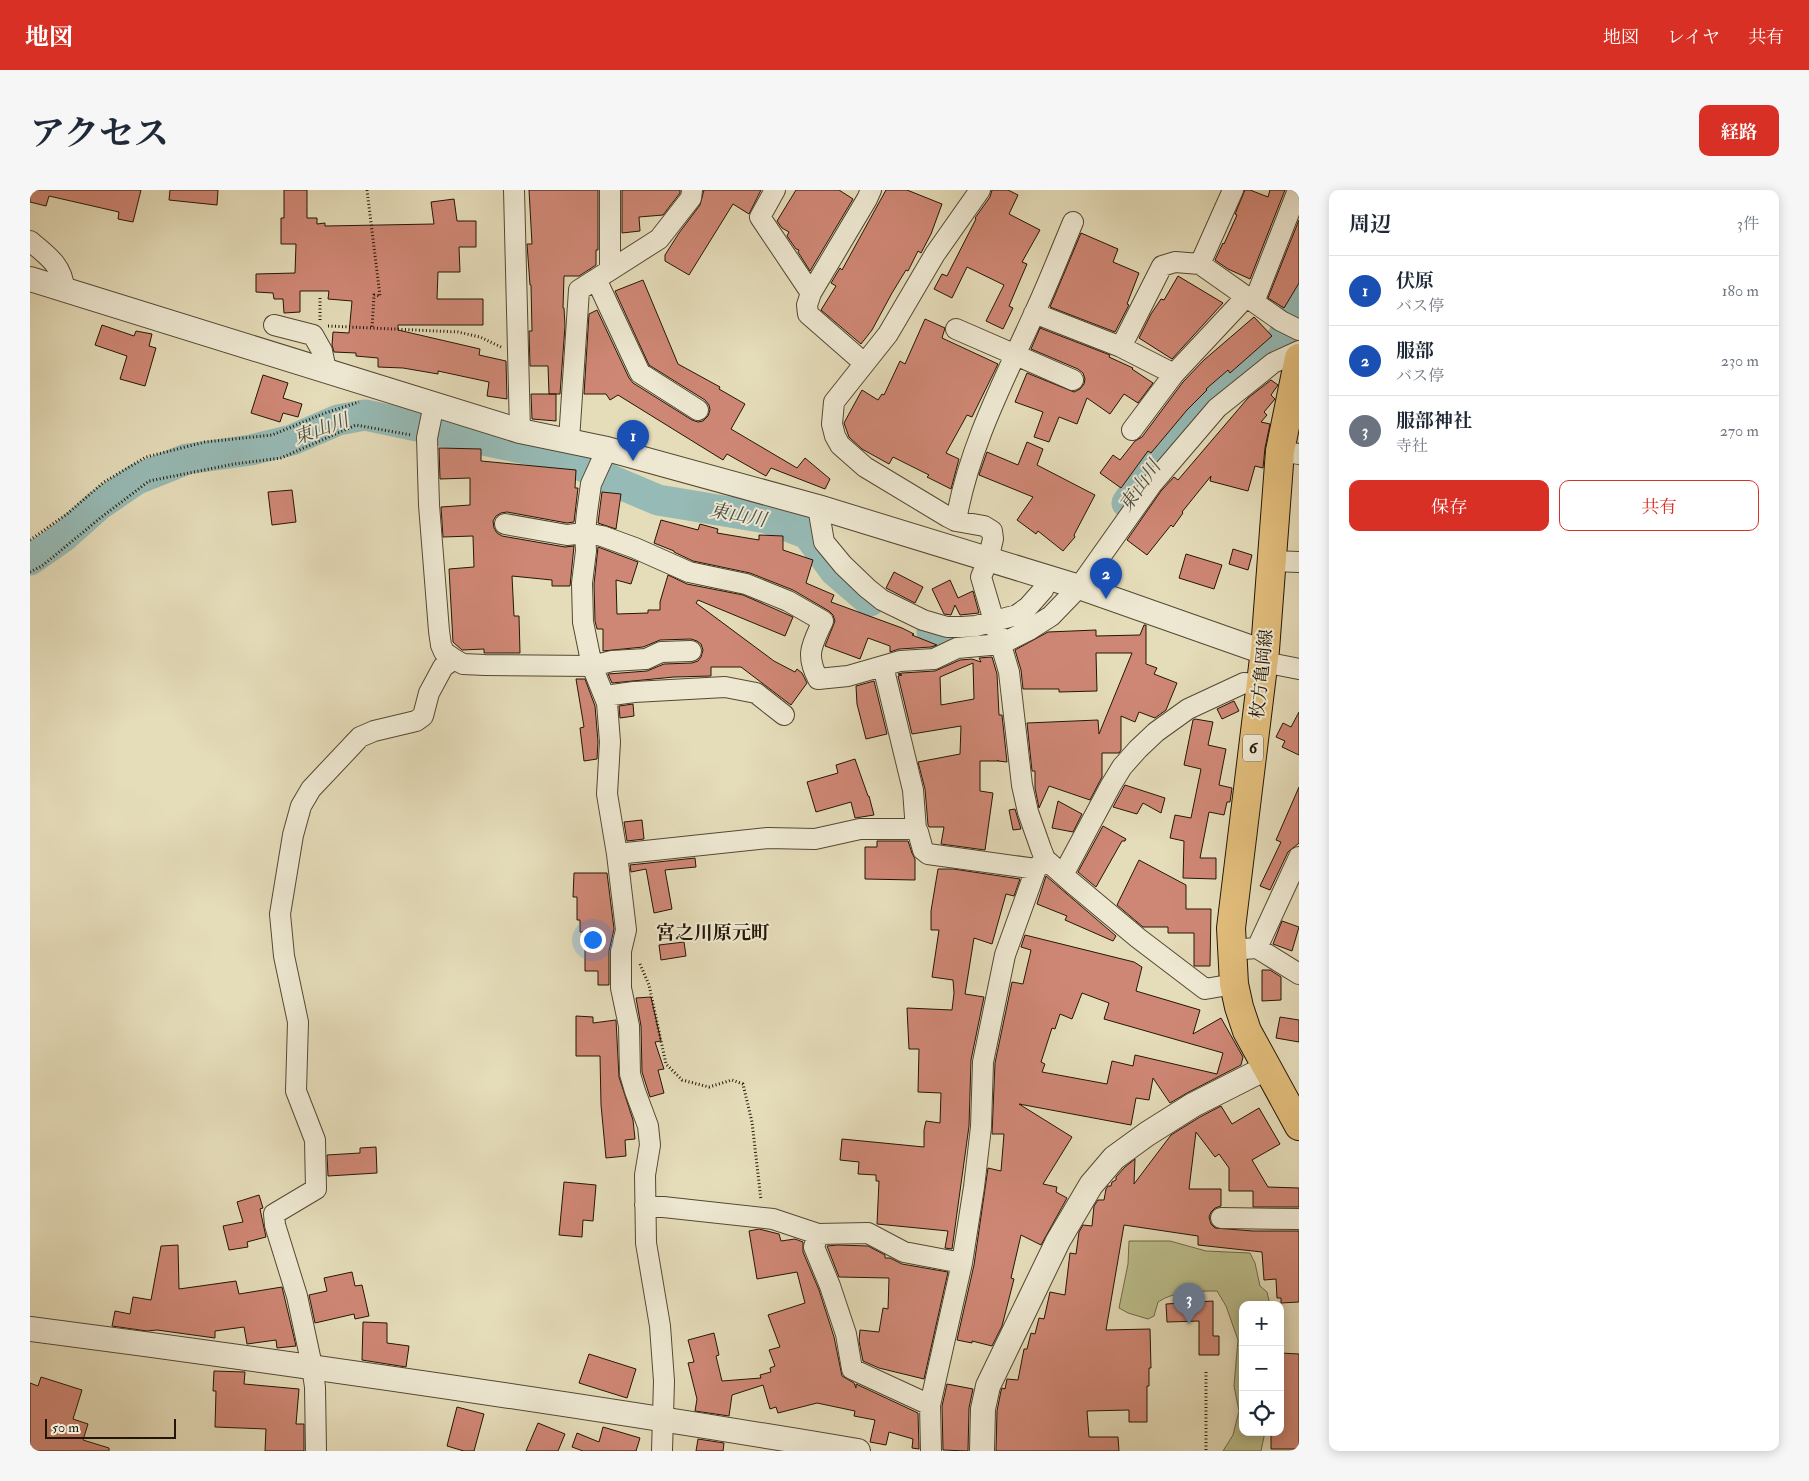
<!DOCTYPE html>
<html lang="ja">
<meta charset="utf-8">
<style>
body{margin:0;font-family:"IM FELL Double Pica","Noto Serif JP",serif;background:#f6f6f7;color:#1f2937}
.controls{position:absolute;right:15px;bottom:15px;display:grid;overflow:hidden;border-radius:10px;box-shadow:0 2px 12px #0003}
.controls button{width:45px;height:45px;display:grid;place-items:center;padding:0;border:0;border-bottom:1px solid #e0e1e3;background:#fff;color:#1f2937;font:25px sans-serif}
.scale{position:absolute;left:15px;bottom:12px;width:131px;box-sizing:border-box;padding-left:5px;border:2px solid #241605;border-top:0;font-size:14px;line-height:18px;white-space:nowrap;color:#241605;-webkit-text-stroke:4px #eee8d2;paint-order:stroke}
.you{position:absolute;left:562px;top:749px;width:18px;height:18px;margin:-12px;border:4px solid #fff;border-radius:50%;background:#1a73e8;box-shadow:0 0 0 8px #1a73e833}
.badge{display:grid;place-items:center;width:32px;height:32px;border-radius:50%;background:#d93025;color:#fff;font-size:16px;font-weight:700}
.pin{position:absolute;translate:-50% -41px;filter:drop-shadow(0 1px 2px #0008)}
.pin::after{content:'';position:absolute;top:26px;width:18px;height:15px;background:inherit;clip-path:polygon(0 0,100% 0,50% 100%)}
.list{margin:0;padding:0;list-style:none}
h2{display:flex;justify-content:space-between;align-items:center;height:65px;margin:0;padding:0 20px;font-size:21px}
h2 small{font-size:16px;font-weight:400;color:#747a83}
.list li{display:grid;grid-template-columns:32px 1fr auto;gap:15px;align-items:center;box-sizing:border-box;height:70px;padding:0 20px;border-top:1px solid #e0e1e3}
.list b{display:block;font-size:19px;white-space:nowrap}
.list p{margin:0;font-size:16px;white-space:nowrap;color:#747a83}
.list em{font-size:16px;font-style:normal;color:#747a83}
.actions{display:flex;gap:10px;padding:15px 20px}
.actions a{flex:1;padding:11px 0;border:1px solid #d93025;border-radius:10px;text-align:center;font-size:18px;color:#d93025}
.actions .main{background:#d93025;color:#fff}
.icon{flex:none;width:28px;height:28px;fill:none;stroke:currentColor;stroke-width:2;stroke-linecap:round;stroke-linejoin:round}
.map{position:relative;flex:none;width:1269px;height:1261px;overflow:hidden;border-radius:10px}
header{display:flex;align-items:center;gap:30px;box-sizing:border-box;height:70px;padding:0 25px;background:#d93025;color:#fff}
header strong{font-size:24px}
nav{display:flex;gap:28px;margin-inline-start:auto;font-size:18px}
.intro{display:flex;align-items:center;justify-content:space-between;box-sizing:border-box;height:120px;padding:0 30px}
h1{margin:0;font-size:35px}
.button{padding:12px 22px;border-radius:10px;background:#d93025;color:#fff;font-size:18px;font-weight:700}
main{display:flex;gap:30px;padding:0 30px}
aside{flex:1;background:#fff;border-radius:10px;box-shadow:0 2px 12px #0003}
.map>svg:first-child{display:block}
</style>
<header>
<strong>地図</strong>
<nav><a>地図</a><a>レイヤ</a><a>共有</a></nav>
</header>
<div class="intro"><h1>アクセス</h1><a class="button">経路</a></div>
<main>
<div class="map">
<svg width="1269" height="1261" viewBox="0 0 1269 1261">
<rect width="100%" height="100%" fill="#e5dcb9"/>
<filter id="stains"><feTurbulence type="fractalNoise" baseFrequency=".004" numOctaves="4"/><feColorMatrix values="0 0 0 0 .2 0 0 0 0 .09 0 0 0 0 .02 0 0 0 .5 -.17"/></filter>
<radialGradient id="worn" r=".72"><stop offset=".6" stop-color="#630" stop-opacity="0"/><stop offset="1" stop-color="#630" stop-opacity=".3"/></radialGradient>
<!-- green -->
<path fill="#bbbe8b" stroke="#706a48" d="M1099,1051h41l36,10 44,2 5,10 5,23 7,6 3,13h-27v127h22l-4,19h-38l10,-16 6,-24 -5,-25 4,-46 -12,-34 -9,-15c-19,0 -43,0 -59,11l-4,14 -6,3 -20,-6 -9,-5 9,-44z"/>
<g fill="none" stroke-linecap="round" stroke-linejoin="round">
<!-- river -->
<path stroke="#96bab5" stroke-width="31" d="M1097,313l35,-49 37,-39 78,-67 12,-23 10,-28
M0,370l33,-23 36,-32 38,-26 50,-20 64,-9 41,-10 46,-20 27,-5 199,42 49,24 45,19 108,18 42,16 27,37 35,30
M902,442c33,6 66,5 96,-10"/>
</g>
<!-- building -->
<path fill="#cf8775" stroke="#241605" fill-rule="evenodd" d="M0,0h111l-8,32 -15,-3 1,-7 -70,-16 -3,10 -16,-4z
M140,0h48l-1,15 -48,-5z
M254,0h23v28h10v6l8,-1v3l109,-2 -3,-22 23,-3 3,22h19v26h-17l1,25h-22l-1,27h46v26h-85v5l82,19 -1,6 27,6 1,38 -20,-3 2,-14 -51,-11v3l-35,-6 -25,-1v-9l-22,-2v-3l-22,-1 -2,-7 1,-13 16,1 3,-32 -24,-2 1,-8h-29v21l-16,1 -1,-14h-9l-1,-6 -17,-1v-18l39,-1 1,-29h-15v-26h3z
M499,0h69v60h-2v15l-17,11h-15l-1,32h1l1,18 -5,68h-11l-1,-28h-18l-1,-35h3l-1,-46h-1l-3,-41h5z
M592,0h58v3l-17,22 -24,2 1,14 -18,2z
M674,0h57l-12,24 -16,-10 -44,71 -24,-14v-6l14,-22 21,-28z
M766,0h43l14,9 -43,72 -12,-19 1,-2 -3,-1 -9,-13 2,-4 -7,-4 -5,-7z
M856,0h21l35,14 -11,30 -10,19 -3,-2 -10,20 -2,-1 -14,23 -20,37 -11,14 -40,-34 15,-24 -5,-3 9,-15 2,2z
M962,0h16l10,5 -9,19 31,16 -18,32 5,2 -18,42 4,2 -10,21 -17,-8 18,-36 -37,-18 -15,31 -18,-9 8,-15 5,2 29,-57 -1,-1 15,-21z
M1215,0h5l18,7 2,-7h15l-35,89 -22,-10 -13,-9 8,-17 1,1 13,-29 -2,-1z
M1269,30v63l-15,25 -16,-10z
M1051,43l37,16 -5,13 26,11 -12,31 2,1 -14,27 -65,-25z
M1148,86l45,27 -51,56 -33,-21 12,-24 10,-15 3,1z
M613,90l35,84 42,23 -1,2 26,15 -14,25 66,39 8,-10 25,21 -5,10 -54,-21 -5,8 -39,-22 -4,6 -105,-65 -8,5 -4,-6h-22l5,-80 8,-4 32,68 4,5 59,37 6,2 5,-1 5,-5 2,-6 -1,-5 -4,-5 -56,-35 -34,-74z
M1224,127l18,19 -42,37 -2,-3 -22,19 1,1 -20,20 -36,43 -3,-2 -27,37 -21,-15 13,-18 7,5 15,-19 7,-4 41,-55 21,-22z
M895,129l20,9 -3,10 56,26 -26,53 -5,-2 -21,38 13,6 -8,30 -24,-12 2,-2 -36,-18 -4,7 -27,-15 -13,-12 -5,-14 18,-33 16,10 4,-6 2,1 16,-34 5,3z
M72,135l32,11 2,-5 16,3 -3,12 7,2 -11,38 -25,-7 7,-23 -32,-11z
M1010,138l70,27 -1,2 24,11 -1,1 21,14 -15,20 -14,-9 -14,20 -23,-16 -10,26 -18,-7 -10,25 -15,-5 9,-25 -28,-10 12,-29 47,19 6,-3 4,-5 1,-5 -2,-6 -5,-4 -47,-20z
M233,185l25,8 -5,15 19,6 -4,13 -15,-4 -3,9 -29,-9z
M1241,190l7,5 -7,10 4,4 -11,13 3,3 -6,7 9,2 -5,24 -2,20 -8,-2 -7,25 -38,-10 1,-5 -29,36 1,1 -10,14 -2,-2 -24,30 -20,-15 34,-49 13,-14 4,3 70,-82z
M501,204h25v27l-24,-2z
M997,252l16,7 -6,16 58,30 -21,40 1,2 -12,14 -25,-20 -2,3 -19,-14 16,-23 -54,-22 8,-23 31,13z
M409,258l42,1v12l95,9 -1,18h3l-4,34 -7,1 -60,-11 -6,1 -5,3 -3,5 1,7 3,5 5,3 63,11 9,-1 -4,40h-18v-6l-40,-4 2,40h5l1,37h-36v-4l-22,1 -9,-8 -4,-73 25,-2 -1,-31 -30,1 -2,-30 29,-2v-27l-30,1z
M262,300l4,32 -24,3 -4,-33z
M572,302l19,2 -5,35 -18,-6z
M631,330l37,10 2,-6 18,5 -1,4 42,7v-5l24,1v14l30,10 -7,23 28,12 -3,7 71,26 12,6 -2,1 25,10 -6,2 -32,2 -9,3v-6l-22,-8 -8,21 -35,-13 10,-25 -2,-6 -4,-4 -36,-21 -43,-17 -57,-12 -19,-9v-1l-20,-8z
M568,357l40,15 -7,22 -15,-4 1,34 31,-1v-3h12v-8l8,-27 19,9 56,11 50,22 -8,19 -87,-36 -2,3 78,58 21,11 2,-3 5,4 5,10 -16,22 -50,-38h-30v9l-37,1 -62,6 -4,-9 39,-3 17,-7 28,-1 6,-2 3,-4 2,-7 -2,-6 -4,-3 -6,-2 -31,1 -17,7 -40,4v-22h-6l-2,-8 -1,-37z
M1203,359l19,6 -4,15 -19,-6z
M1156,364l36,11 -8,24 -35,-11z
M864,382l29,15 -8,16 -29,-15z
M920,390l8,18 15,-7 6,22 -19,2 -5,-10 -4,10 -7,-1 -12,-25z
M1114,435h2v39l11,4 -3,6 23,9 -11,27 -11,8 -16,-6 -4,10 -14,-6v34l-2,3h-17v24l-12,23 -41,-14 -10,22 -4,-20v-17h-3l-5,-48 71,-3 1,14 33,-81h-36l1,38 -38,1v-3h-36l-2,-19 -6,-20 33,-18 48,-2v6l44,-1z
M962,467l5,17 2,41h3l5,47 -9,-1v-1v1h-18v30l13,2 -8,57 -44,-6 3,-17h-15l-1,-2 -3,-36 -7,-27 42,-8 1,-28 -49,8 -14,-58 4,-1 -4,-1 4,-1 33,-2 25,-11 12,-1 9,3 -2,-4zM943,473l1,36 -33,6 -1,-28z
M546,489h9l10,27 3,36 -1,17 -13,2 -4,-33 4,-1z
M844,491l13,53 -21,5 -9,-35 -1,-18z
M1204,511l5,10 -17,8 -5,-10z
M603,514l1,12 -14,2 -1,-12z
M1269,522v43l-17,-8 3,-6 -9,-4 7,-14 8,4z
M1165,529l18,3 -5,23 18,4 -7,36 13,3 -2,14h-3l-3,13 -15,-3 -9,46h16v21l-33,-1 1,-37 -14,-3 5,-23 16,3 10,-49 -17,-4 9,-45z
M825,569l13,37h1l5,19 -19,3 -4,-16 -35,10 -9,-30 31,-9 -2,-8z
M1095,595l40,13 -4,15 -18,-10 -6,11 -24,-7z
M1269,597v56l-11,9 -18,38 -10,-4 21,-44 -5,-2z
M1028,611l24,13 -9,18 -21,-4z
M985,619l6,20 -8,1 -4,-20z
M612,630l2,19 -17,2 -3,-19z
M1073,636l23,13 -1,2h-3l-26,46 -18,-15z
M847,651h31l4,12 3,6v21l-50,-1v-32h12z
M665,668l1,9 -31,3 7,39 -18,4 -8,-44 -15,3 -1,-7z
M1109,670l47,25v24h25l-1,57h-16v-33h-26v-6h-25l-26,-22z
M908,679h15l67,10 -6,17 -8,-2 -14,50 -18,-6 -9,56 19,3 -13,63 -2,66 -17,123 -7,-1 3,-17 -71,-7 2,-43h-3v-6l-18,-1 1,-12 -19,-2 2,-21 82,8v-17l2,-9 14,2 1,-30 -23,-1 1,-43h-10l-2,-41 45,2 2,-17 -1,-13 -21,-3 7,-47h-8v-19z
M544,683h33l7,56 -5,22v34h-11v-14h-13v-39h-5v-12h-3v-23h-4z
M1016,686l70,60 -3,5 -48,-21 2,-4 -30,-12z
M1252,731l17,6 -7,24 -19,-7z
M995,745l109,27 8,5 -6,24 64,19 -7,24 28,-16 22,39 -2,8 -54,28 -17,10 -17,-25 -4,22 -13,-2 -5,27 -112,-21 53,33 -29,47 14,3 -1,5 11,6 -26,47 -20,-10 -10,43 3,1 -12,47 -10,20 -20,-5v2l-15,-3 17,-75 14,-97 13,3 3,-37h-12l3,-71 17,-81 11,2 8,-34 -10,-3zM1052,803l27,10 -5,16 119,34 -6,21 -82,-19 -2,11 -21,-5 -5,23 -65,-12 3,-8 -4,-2 11,-34 3,1 5,-15 12,5z
M654,752l2,14 -25,4 -2,-15z
M1232,780h8l11,7v23l-19,1z
M621,807l10,44 -6,1 9,27 -6,1 6,23 -14,4 -8,-25 -1,-46 -5,-28z
M546,826l17,1v6l23,-3 3,57 14,43 2,19 -10,1 1,16 -20,2 -5,-53 -1,-49h-24z
M1250,827l19,3v22l-23,-4z
M1191,916l11,18 27,-16 21,36 -28,16 16,27 31,1v19h-46v-16h-24v-23l-10,-14 -4,3 -19,-25 -7,57h32v17l-6,2 -4,4 -2,5 2,7 4,4 38,3h46v71l-18,1v-5h-4l-1,-19 -12,1 -2,-28 -64,-7v-9l-74,-11 -18,105 44,-1 1,39h-2v18h-2v36h-18v-12l-42,1 2,26h29l1,14h-123l1,-40 4,-20 1,-3 3,1 2,-10 11,1 6,-31h3l4,-16 4,1 4,-16 5,1 6,-27 15,3 5,-42 6,1 3,-22 4,-7 9,1 2,-20 4,-6h6l2,-11 2,-3h3l1,-4 4,-2v-3l9,-10 10,-8 -1,25 37,-49 29,-18z
M346,957l1,26 -49,3 -1,-21 33,-2v-5z
M534,992l32,3 -3,36 -10,-1 -1,17 -23,-2z
M229,1005l4,13 -3,1 6,28 -19,5 1,5 -19,3 -6,-24 20,-4 -6,-20z
M729,1039l20,5 2,7 14,-2 8,3v10l16,38 15,47 8,39 12,7 2,5v-4l62,29 1,36 -7,-1 1,-9 -24,-7 -3,13 -16,-3 5,-22 -21,-4 1,-5 -38,-8 -39,10 -2,-6 -6,2 -7,-24 -31,10 -3,21 -34,-5 2,-12 -9,-36 6,-1 -6,-22 26,-7 5,22 -3,1 6,25 39,-3 -1,-3 11,-3 -1,-4 5,-2 -6,-16 11,-3 -12,-32 37,-12 -8,-31 -40,7 -8,-48z
M148,1055l1,44 57,-8 3,13 43,-7 14,59 -19,2 -1,-8 -29,4 -3,-17 -29,4v7l-58,-8 -10,1 -35,-5 3,-15 15,3 3,-17 18,3 10,-54z
M808,1055l30,1 17,9v3h5l12,6 46,8 -24,107 -45,-11 -16,-7 -4,-20 1,-11 19,2 4,-24 5,1 1,-31 -50,-1 -12,-31z
M322,1082l3,14 7,-1 7,31 -14,3 -1,-5 -39,9 -6,-28 18,-4 -3,-13z
M1183,1111v35h6v19h-20v-34l-32,1 -1,-18z
M333,1132l24,1v20l22,3 -3,21 -44,-7z
M1250,1163l19,1v95h-28v-17h9z
M559,1164l47,15 -9,29 -48,-15z
M184,1181l31,1 -1,12 55,5 -3,35h8v27h-39l1,-22 -51,-2 1,-36h-3z
M11,1187l41,13 -9,29 15,5 -5,16 26,8v3h-79v-68l8,3z
M917,1194l26,5 -4,19 -1,43 -25,-1 -1,-44z
M427,1217l27,7 -10,37h-10l-17,-5z
M508,1233l27,11 -7,17h-32z
M573,1237l37,11 -4,13h-53l-11,-4 5,-14 22,9z
M668,1249l26,4 -1,8h-27z"/>
<g fill="none" stroke-linecap="round" stroke-linejoin="round">
<!-- minor casing -->
<g stroke="#544832" stroke-width="22">
<path id="minor" d="M484,0l6,241
M580,0v80
M745,0l-15,27 51,76 -4,12 1,9 56,49
M950,0l-45,64 -47,80 -54,68 -2,22 3,12 5,9 25,22 83,50 8,4 28,5 8,5 1,8 -5,21 -7,17 28,95 13,113 6,27 13,37 4,10 26,23 67,56 67,51 29,-5
M0,51c17,14 33,25 34,48
M1170,74l33,-74
M566,89l44,94 58,37
M781,103l56,-94 4,-9
M1224,112l44,-112
M1004,123l87,34 53,27
M244,135l39,10 9,16 4,19
M926,139l117,51
M1091,157l41,-81 13,-4 25,2 81,57 18,9
M404,214l-7,34 2,67 10,126 2,14 3,7 10,7 9,5 22,1 107,1 20,-5 34,-2 15,-7 30,-1
M1102,240l42,-56 72,-77
M539,250l10,-150 80,-51 32,-41 1,-8
M577,259l-16,35 -4,28 -2,21 1,18 -4,32 1,39 9,44 15,37 3,39 -3,52 10,60 9,76 -5,21v37l8,38 1,48 5,17 13,35 2,19 -5,30 1,68 14,83 4,55 -2,70
M1250,261l19,3
M788,317l6,35 19,23 24,23 15,12 41,20 24,7h15l14,-1 41,-11 11,-8 15,-17 5,-11
M926,331c12,-72 48,-141 78,-207 14,-30 26,-61 39,-92
M475,334l62,11 18,-2 17,3 33,12 54,24 57,12 42,17 35,20c-11,24 -18,33 -5,58l30,-3 52,-15 34,-2 23,-11 44,-4 28,-14 22,-14 28,-29 73,-103 65,-76 56,-45 26,-12
M1242,371l27,1
M1234,472l35,7
M853,476l30,124 3,40
M575,506l29,-4 91,-5 31,6 28,22
M587,664l151,-16 47,1 45,-10h52l6,3 5,18 5,4 108,15
M1033,685l48,-90 11,-18 16,-18 18,-17 32,-23 56,-26 17,2
M1227,758l42,-91
M1213,759l14,-1 42,26
M615,1015l128,14 45,15 50,-1 36,19 58,11
M1191,1028l78,1
M788,1044l-4,13 16,39 16,48 6,35 78,36
M286,1261l-1,-64 -3,-21 -15,-70 -22,-71 -1,-11 42,-25 -1,-49 -19,-49 2,-69 -14,-66 -4,-42 13,-79 8,-29 10,-17 49,-52 14,-6 42,-10 7,-5 6,-23 14,-26 11,-8
M901,1261l-1,-46 32,-142 12,-76 7,-60 2,-65 22,-107 31,-86 9,-10"/>
</g>
<!-- tertiary casing -->
<g stroke="#544832" stroke-width="26">
<path id="tertiary" d="M0,89l490,152 87,18 211,58 261,80 176,62 10,1
M0,1139c277,36 552,76 828,122
M952,1261l1,-42 5,-23 70,-145 33,-56 23,-27 33,-24 46,-29 73,-37"/>
</g>
<!-- primary casing -->
<g stroke="#241605" stroke-width="30">
<path id="primary" d="M1269,168l-19,93 -15,199 -34,278 3,56 5,23 8,24 52,95"/>
</g>
<!-- path -->
<path stroke="#241605" stroke-width="3" stroke-dasharray="1 2.5" stroke-linecap="butt" d="M337,0l13,106 -6,-1 -2,33
M290,130v-24
M298,136l130,6 22,5 21,10
M0,350l37,-26 37,-32 42,-25 59,-15 67,-7 53,-22 34,-11
M0,382l12,-6 57,-47 50,-38 85,-17 47,-6 75,-33 55,10
M610,774l9,21 17,79 16,16 27,7 23,-7 11,4 9,38 9,78
M1176,1182v79"/>
<!-- minor -->
<use href="#minor" stroke="#eee8d2" stroke-width="20"/>
<!-- tertiary -->
<use href="#tertiary" stroke="#eee8d2" stroke-width="24"/>
<!-- primary -->
<use href="#primary" stroke="#e2be7c" stroke-width="28"/>
</g>
<g text-anchor="middle" dominant-baseline="central" stroke-width="4" stroke-linejoin="round" paint-order="stroke">
<!-- shield labels -->
<rect fill="#eee8d2" stroke="#615542" stroke-width="1" x="1213" y="544.5" width="20" height="27" rx="4"/>
<g font-size="16" font-weight="bold" fill="#241605">
<text x="1223" y="558">6</text>
</g>
<!-- street labels -->
<g font-size="18" fill="#241605" stroke="#eee8d2">
<text transform="translate(1232 484) rotate(-84)">枚方亀岡線</text>
</g>
<!-- water labels -->
<g font-size="19" font-style="italic" fill="#4c4f43" stroke="#eee8d2">
<text transform="translate(291 239) rotate(-20)">東山川</text>
<text transform="translate(1110 296) rotate(-55)">東山川</text>
<text transform="translate(708 325) rotate(11)">東山川</text>
</g>
<!-- neighbourhood labels -->
<g font-size="19" font-weight="bold" fill="#241605" stroke="#eee8d2">
<text x="683" y="743">宮之川原元町</text>
</g>
</g>
<rect width="100%" height="100%" filter="url(#stains)"/>
<rect width="100%" height="100%" fill="url(#worn)"/>
</svg>
<div class="controls">
<button>+</button>
<button>−</button>
<button><svg class="icon" aria-label="locate" viewBox="0 0 24 24"><circle cx="12" cy="12" r="6"/><path d="M12 2v4M12 18v4M2 12h4M18 12h4"/></svg></button>
</div>
<div class="scale">50 m</div>
<div class="you"></div>
<div class="pin badge" style="left:603px;top:271px;background:#1a4fb4">1</div>
<div class="pin badge" style="left:1076px;top:409px;background:#1a4fb4">2</div>
<div class="pin badge" style="left:1159px;top:1134px;background:#6b7280">3</div>
</div>
<aside>
<h2>周辺<small>3件</small></h2>
<ul class="list">
<li><span class="badge" style="background:#1a4fb4">1</span><div><b>伏原</b><p>バス停</p></div><em>180 m</em></li>
<li><span class="badge" style="background:#1a4fb4">2</span><div><b>服部</b><p>バス停</p></div><em>230 m</em></li>
<li><span class="badge" style="background:#6b7280">3</span><div><b>服部神社</b><p>寺社</p></div><em>270 m</em></li>
</ul>
<div class="actions"><a class="main">保存</a><a>共有</a></div>
</aside>
</main>
